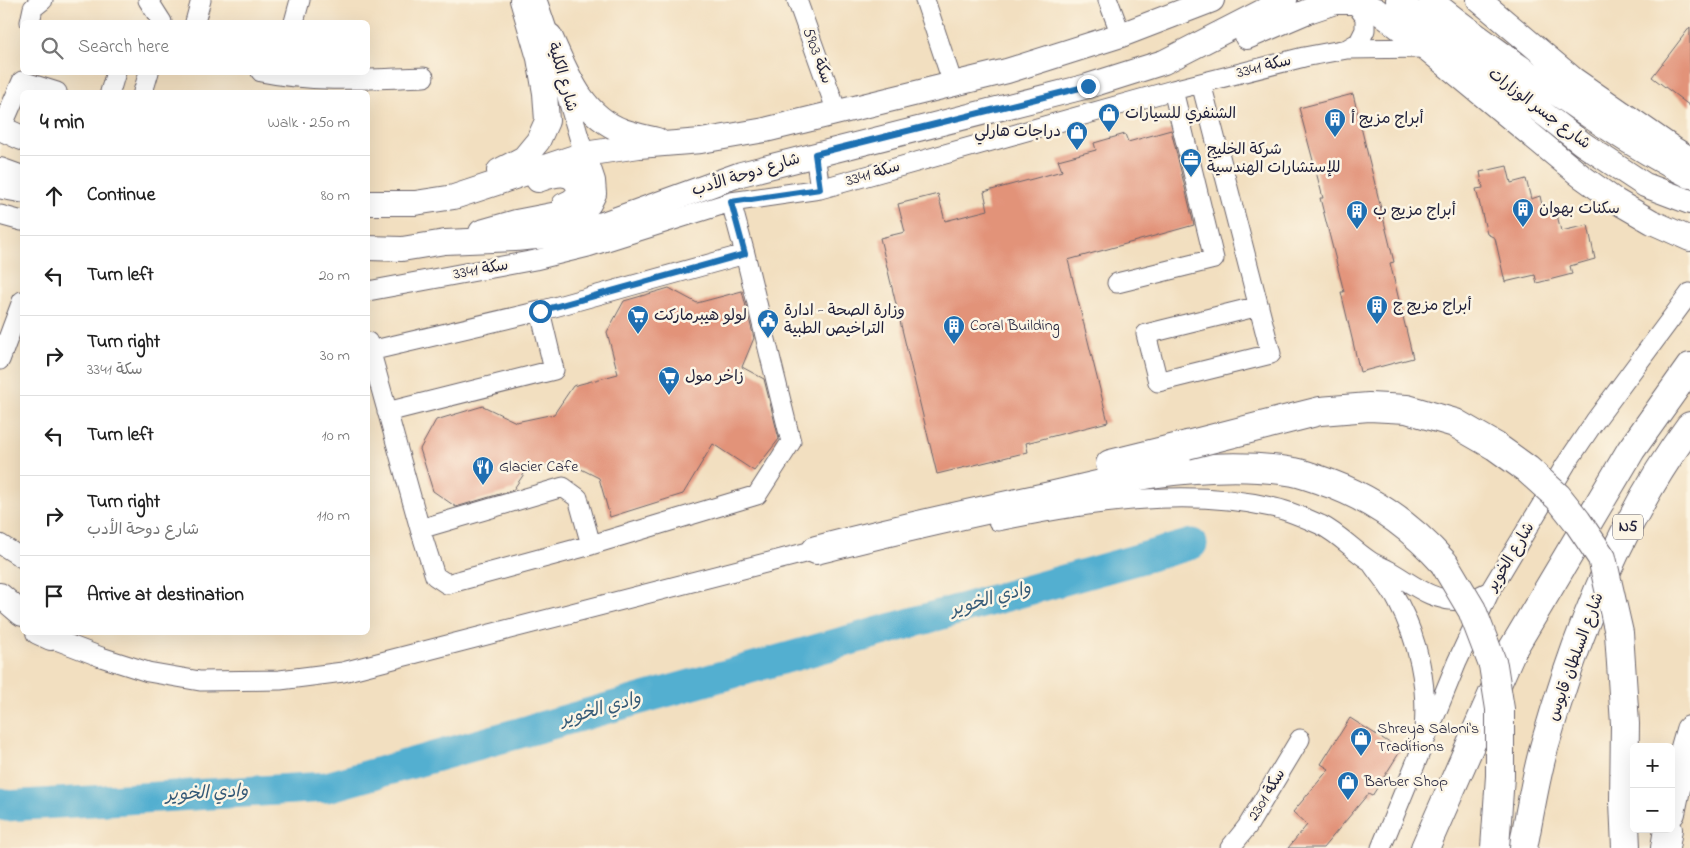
<!DOCTYPE html>
<meta charset="utf-8">
<style>
body{margin:0;font-family:"Indie Flower","Playpen Sans Arabic",sans-serif;background:#f2f2f2;color:#222}
.controls{position:absolute;right:15px;bottom:15px;display:grid;overflow:hidden;border-radius:8px;box-shadow:0 5px 20px #0002}
.controls button{width:45px;height:45px;display:grid;place-items:center;padding:0;border:0;border-bottom:1px solid #e0e0e0;background:#fff;color:#222;font:25px sans-serif}
.stop{position:absolute;width:15px;height:15px;margin:-11px;border:4px solid #1f6fb2;border-radius:50%;background:#fff}
.stop.end{background:#1f6fb2;border-color:#fff;box-shadow:0 1px 5px #0008}
.list{margin:0;padding:0;list-style:none}
h2{display:flex;justify-content:space-between;align-items:center;height:65px;margin:0;padding:0 20px;font-size:21px}
h2 small{font-size:16px;font-weight:400;color:#767676}
.list li{display:grid;grid-template-columns:32px 1fr auto;gap:15px;align-items:center;box-sizing:border-box;height:80px;padding:0 20px;border-top:1px solid #e0e0e0}
.list b{display:block;font-size:19px;white-space:nowrap}
.list p{margin:0;font-size:16px;white-space:nowrap;color:#767676}
.list em{font-size:16px;font-style:normal;color:#767676}
.icon{flex:none;width:28px;height:28px;fill:none;stroke:currentColor;stroke-width:2;stroke-linecap:round;stroke-linejoin:round}
.map{position:relative;flex:none;width:1690px;height:848px;overflow:hidden}
.search{position:absolute;background:#fff;box-shadow:0 5px 20px #0002;left:20px;top:20px;width:350px;height:55px;display:flex;align-items:center;gap:12px;box-sizing:border-box;padding:0 18px;border-radius:8px;color:#767676;font-size:19px}
.panel{position:absolute;background:#fff;box-shadow:0 5px 20px #0002;left:20px;top:90px;width:350px;height:545px;border-radius:8px}
.map>svg:first-child{display:block}
</style>
<div class="map">
<svg width="1690" height="848" viewBox="0 0 1690 848">
<rect width="100%" height="100%" fill="#fcf5e5"/>
<filter id="ink" filterUnits="userSpaceOnUse"><feTurbulence type="fractalNoise" baseFrequency=".02" numOctaves="2"/><feDisplacementMap in="SourceGraphic" scale="10" xChannelSelector="R" yChannelSelector="G"/><feConvolveMatrix kernelMatrix="1 2 1 2 8 2 1 2 1" color-interpolation-filters="sRGB"/></filter>
<filter id="wash" filterUnits="userSpaceOnUse"><feTurbulence type="fractalNoise" baseFrequency=".0096" numOctaves="4" result="noise"/><feDisplacementMap in="SourceGraphic" scale="20" xChannelSelector="R" yChannelSelector="G"/><feGaussianBlur stdDeviation="1.12" result="paint"/><feColorMatrix in="noise" values="0 0 0 0 0 0 0 0 0 0 0 0 0 0 0 0 0 1.4 0 .05"/><feComposite in="paint" operator="in"/></filter>
<g filter="url(#wash)">
<rect width="100%" height="100%" fill="#f2dfc0"/>
<g fill="none" stroke-linecap="round" stroke-linejoin="round">
<!-- river -->
<path stroke="#52afd0" stroke-width="31" d="M0,803l6,3 321,-19 865,-243"/>
</g>
<g id="blocks">
<!-- building -->
<path fill="#e29379" d="M1690,27v79l-38,-29z
M1353,94l41,168 -4,1 23,95 -53,14 -19,-80h3l-24,-94h3l-24,-90z
M1171,130l23,95 -126,35 40,162 -82,21 2,9 -91,22 -57,-236 25,-6 -7,-28 40,-10 7,27 43,-11 -4,-18 78,-21 -4,-11 38,-10 -2,-7 31,-9 3,8z
M1507,166l4,17 15,-4 5,20 9,-3 4,18 12,-3 5,20 27,-6 7,34 -25,7 2,8 -35,9 -2,-8 -30,7 -10,-44 -8,-4 -11,-45 7,-1 -3,-16z
M669,288l28,15 45,-12 12,47 -12,29 22,12 15,60 -25,32 -41,-27 -30,50 -73,23 -11,-39 -34,-17 -39,10 -13,19 -57,17 -23,-16 -13,-42 16,-29 47,-14 33,16 38,-8 19,-28 45,-12 -11,-42 17,-31z
M1350,718l51,32 -29,46 -4,-2 -45,54h-35l19,-23 -14,-13 36,-43 -8,-5z"/>
</g>
</g>
<g filter="url(#ink)">
<use href="#blocks" fill-opacity="0" stroke="#6b646a" stroke-width="1"/>
<g fill="none" stroke-linecap="round" stroke-linejoin="round">
<!-- minor casing -->
<g stroke="#6b646a" stroke-width="21">
<path id="minor" d="M148,0l14,22
M537,0l17,50
M797,0l40,112
M925,0l28,84
M1108,0l13,35
M30,22l3,-14 10,-8
M195,22l6,-22
M294,22l6,-22
M1347,49l12,-7 6,-12v-13l-11,-15
M261,72c54,11 109,7 163,5
M561,76l23,78
M1201,83l70,271 -113,28 -12,-48 113,-28
M110,92l6,-20
M143,92l6,-20
M1,129l21,-48 35,11
M815,154l5,35
M0,189l22,4
M0,215l22,6
M1117,283l97,-24 -41,-169
M368,291l167,-31 53,-13 143,-45 89,-13 353,-99 131,-33 43,-8 79,-1
M540,311l205,-57 -14,-52
M368,342l52,187 15,47 12,8 144,-39 -13,-47 -15,-11 -143,42
M370,351l170,-40 14,59 -167,42
M0,360l22,-59
M998,521c87,-18 186,-34 273,-14 17,3 34,11 50,18 18,9 32,25 49,36 6,4 13,6 20,10 24,14 41,30 72,30 8,0 20,-6 28,-10
M0,544l22,14
M591,545l166,-50 34,-53 -46,-188
M1372,564c8,12 19,24 26,38 20,38 30,83 26,127
M51,638l50,19 47,15 52,9 80,-1 63,-8 473,-122 12,-1
M1230,848l17,-21 53,-88
M1381,848l76,-186 33,-71 76,-127 29,-43 95,-128"/>
</g>
<!-- major casing -->
<g stroke="#6b646a" stroke-width="26">
<path id="major" d="M1398,0l18,15 167,129 62,41 45,17
M1431,0c28,24 59,45 89,67 55,40 109,78 170,109
M1479,0l94,79 102,71 15,9
M550,36c17,37 31,79 73,95 11,4 22,6 34,9
M1247,37l61,-26 27,-9h19l22,8 50,38 155,128 35,25 36,21 38,17
M0,128l22,10
M0,170l22,8
M499,171l25,-13 14,-17 9,-20 -2,-28 -6,-35 -17,-58
M538,180c9,-3 22,-8 31,-4 8,3 12,13 8,20 -3,4 -8,7 -13,9
M368,203h47l39,-6 130,-43 55,-8 62,-5 64,-11 242,-59 114,-36 91,-35
M481,232l35,-10 62,-12 11,-6 5,-10 -1,-13 -9,-27
M368,248l34,1 43,-7 70,-3 43,-4 45,-11 138,-50 347,-88 76,-24 121,-62
M0,595l22,19
M38,632l13,6"/>
</g>
<!-- highway casing -->
<g stroke="#6b646a" stroke-width="30">
<path id="highway" d="M1110,464l77,-19
M816,550c74,-19 149,-36 225,-52 36,-8 73,-18 110,-24 47,-7 97,-10 143,-2 9,2 18,5 26,8 49,16 90,45 124,83
M1671,813l13,-62 6,-21
M1425,848l87,-198 119,-200 59,-83
M1523,848c7,-34 12,-70 22,-104 31,-109 77,-227 145,-318
M1665,848l3,-19"/>
</g>
<!-- minor -->
<use href="#minor" stroke="#fff" stroke-width="19"/>
<!-- major -->
<use href="#major" stroke="#fff" stroke-width="24"/>
<!-- highway -->
<use href="#highway" stroke="#fff" stroke-width="28"/>
<!-- highway-bridge casing -->
<g stroke="#6b646a" stroke-width="30" stroke-linecap="butt">
<path id="highway-bridge" d="M1187,445l133,-34 49,-4 38,2 48,14 40,23 32,23 31,28 19,24 25,37 17,75 6,91 -1,77 2,47
M1444,563l28,47 21,55 7,44v67l-5,72"/>
</g>
<!-- highway-bridge -->
<use href="#highway-bridge" stroke="#fff" stroke-width="28"/>
</g>
</g>
<g fill="none" stroke-linecap="round" stroke-linejoin="round" filter="url(#ink)">
<!-- route -->
<path stroke="#1f6fb2" stroke-width="6" d="M540,311l205,-57 -14,-52 89,-13 -5,-35 273,-68"/>
</g>
<!-- icons -->
<defs>
<g id="shop-pin" transform="scale(1.125)"><path d="M0 17L-7.5 6A9.5 9.5 0 1 1 7.5 6Z" fill="#1f6fb2" stroke="#fcf5e5"/><path d="M-5-2.5h2.3a2.7 3.5 0 0 1 5.4 0H5L5.5 6h-11ZM-1.5-2.5h3a1.5 2.3 0 0 0-3 0Z" fill="#fff"/></g>
<g id="building-pin" transform="scale(1.125)"><path d="M0 17L-7.5 6A9.5 9.5 0 1 1 7.5 6Z" fill="#1f6fb2" stroke="#fcf5e5"/><path d="M-4-6H4V6H1V3H-1V6H-4ZM-2.5-4.3h1.7v1.8h-1.7ZM.8-4.3h1.7v1.8H.8ZM-2.5-1h1.7V.8h-1.7ZM.8-1h1.7V.8H.8Z" fill="#fff"/></g>
<g id="office-pin" transform="scale(1.125)"><path d="M0 17L-7.5 6A9.5 9.5 0 1 1 7.5 6Z" fill="#1f6fb2" stroke="#fcf5e5"/><path d="M-6-3h4V-5.5h4V-3h4V5H-6ZM-1-4.5V-3h2v-1.5ZM-6 0V1H6V0Z" fill="#fff"/></g>
<g id="supermarket-pin" transform="scale(1.125)"><path d="M0 17L-7.5 6A9.5 9.5 0 1 1 7.5 6Z" fill="#1f6fb2" stroke="#fcf5e5"/><path d="M-6-5.5h2.5l.6 2H6L4.5 2H-2.5L-4.4-4H-6ZM-1.5 3.2a1.3 1.3 0 1 0 .1 0ZM3 3.2a1.3 1.3 0 1 0 .1 0Z" fill="#fff"/></g>
<g id="civic-pin" transform="scale(1.125)"><path d="M0 17L-7.5 6A9.5 9.5 0 1 1 7.5 6Z" fill="#1f6fb2" stroke="#fcf5e5"/><path d="M-.6-6.5H3V-4.5H.6V-3L4-1V1h2V6H-6V1h2V-1L-.6-3ZM-1.2 2.5V6h2.4V2.5Z" fill="#fff"/></g>
<g id="restaurant-pin" transform="scale(1.125)"><path d="M0 17L-7.5 6A9.5 9.5 0 1 1 7.5 6Z" fill="#1f6fb2" stroke="#fcf5e5"/><path d="M-5-6h1v4h1v-4h1v4h1v-4h1v5L-1.5 .5V6h-2V.5L-5-1ZM5-6V6H3V1.5H1.5Q1.5-4 5-6Z" fill="#fff"/></g>
</defs>
<g fill-rule="evenodd">
<use href="#shop-pin" x="1109" y="114"/>
<use href="#building-pin" x="1335" y="119"/>
<use href="#shop-pin" x="1077" y="132"/>
<use href="#office-pin" x="1191" y="159"/>
<use href="#building-pin" x="1523" y="209"/>
<use href="#building-pin" x="1357" y="211"/>
<use href="#building-pin" x="1377" y="306"/>
<use href="#supermarket-pin" x="638" y="316"/>
<use href="#civic-pin" x="768" y="320"/>
<use href="#building-pin" x="954" y="326"/>
<use href="#supermarket-pin" x="669" y="377"/>
<use href="#restaurant-pin" x="483" y="467"/>
<use href="#shop-pin" x="1361" y="738"/>
<use href="#shop-pin" x="1348" y="782"/>
</g>
<g text-anchor="middle" dominant-baseline="central" stroke-width="5" stroke-linejoin="round" paint-order="stroke">
<!-- shield labels -->
<rect fill="#fcf5e5" stroke="#63616e" stroke-width="1" x="1613" y="514.5" width="30" height="25" rx="4"/>
<g font-size="15" font-weight="bold" fill="#22223b">
<text x="1628" y="527">N5</text>
</g>
<!-- street labels -->
<g font-size="16" fill="#22223b" stroke="#fcf5e5">
<text transform="translate(817 56) rotate(70)">سكة 5903</text>
<text transform="translate(1264 67) rotate(-14)">سكة 3341</text>
<text transform="translate(562 77) rotate(74)">شارع الكلية</text>
<text transform="translate(1539 109) rotate(37)">شارع جسر الوزارات</text>
<text transform="translate(873 174) rotate(-16)">سكة 3341</text>
<text transform="translate(746 175) rotate(-17)">شارع دوحة الأدب</text>
<text transform="translate(481 270) rotate(-10)">سكة 3341</text>
<text transform="translate(1511 557) rotate(-59)">شارع الخوير</text>
<text transform="translate(1576 657) rotate(-70)">شارع السلطان قابوس</text>
<text transform="translate(1267 795) rotate(-59)">سكة 2301</text>
</g>
<!-- poi labels -->
<g font-size="16" fill="#22223b" stroke="#fcf5e5" text-anchor="start">
<text x="1125" y="114">الشنفري للسيارات</text>
<text x="1351" y="119">أبراج مزيج أ</text>
<text x="1061" y="132" text-anchor="end">دراجات هارلي</text>
<text x="1207" y="150">شركة الخليج<tspan x="1207" dy="18">للإستشارات الهندسية</tspan></text>
<text x="1539" y="209">سكنات بهوان</text>
<text x="1373" y="211">أبراج مزيج ب</text>
<text x="1393" y="306">أبراج مزيج ج</text>
<text x="784" y="311">وزارة الصحة - ادارة<tspan x="784" dy="18">التراخيص الطبية</tspan></text>
<text x="654" y="316">لولو هيبرماركت</text>
<text x="970" y="326">Coral Building</text>
<text x="685" y="377">زاخر مول</text>
<text x="499" y="467">Glacier Cafe</text>
<text x="1377" y="729">Shreya Saloni's<tspan x="1377" dy="18">Traditions</tspan></text>
<text x="1364" y="782">Barber Shop</text>
</g>
<!-- water labels -->
<g font-size="18" font-style="italic" fill="#355a77" stroke="#fcf5e5">
<text transform="translate(991 600) rotate(-16)">وادي الخوير</text>
<text transform="translate(601 710) rotate(-16)">وادي الخوير</text>
<text transform="translate(207 794) rotate(-3)">وادي الخوير</text>
</g>
</g>
</svg>
<div class="controls">
<button>+</button>
<button>−</button>
</div>
<div class="stop" style="left:540px;top:311px"></div>
<div class="stop end" style="left:1088px;top:86px"></div>
<div class="search"><svg class="icon" aria-label="search" viewBox="0 0 24 24"><circle cx="10" cy="10" r="6"/><path d="M15 15l6 6"/></svg>Search here</div>
<section class="panel">
<h2>4 min<small>Walk · 250 m</small></h2>
<ul class="list">
<li><svg class="icon" aria-label="ahead" viewBox="0 0 24 24"><path d="M12 20V5M6 11l6-6 6 6"/></svg><div><b>Continue</b></div><em>80 m</em></li>
<li><svg class="icon" aria-label="left" viewBox="0 0 24 24"><path d="M17 20v-9H6M10 6l-5 5 5 5"/></svg><div><b>Turn left</b></div><em>20 m</em></li>
<li><svg class="icon" aria-label="right" viewBox="0 0 24 24"><path d="M7 20v-9h11M14 6l5 5-5 5"/></svg><div><b>Turn right</b><p>سكة 3341</p></div><em>30 m</em></li>
<li><svg class="icon" aria-label="left" viewBox="0 0 24 24"><path d="M17 20v-9H6M10 6l-5 5 5 5"/></svg><div><b>Turn left</b></div><em>10 m</em></li>
<li><svg class="icon" aria-label="right" viewBox="0 0 24 24"><path d="M7 20v-9h11M14 6l5 5-5 5"/></svg><div><b>Turn right</b><p>شارع دوحة الأدب</p></div><em>110 m</em></li>
<li><svg class="icon" aria-label="arrive" viewBox="0 0 24 24"><path d="M6 21V4h12l-3 4 3 4H6"/></svg><div><b>Arrive at destination</b></div></li>
</ul>
</section>
</div>
